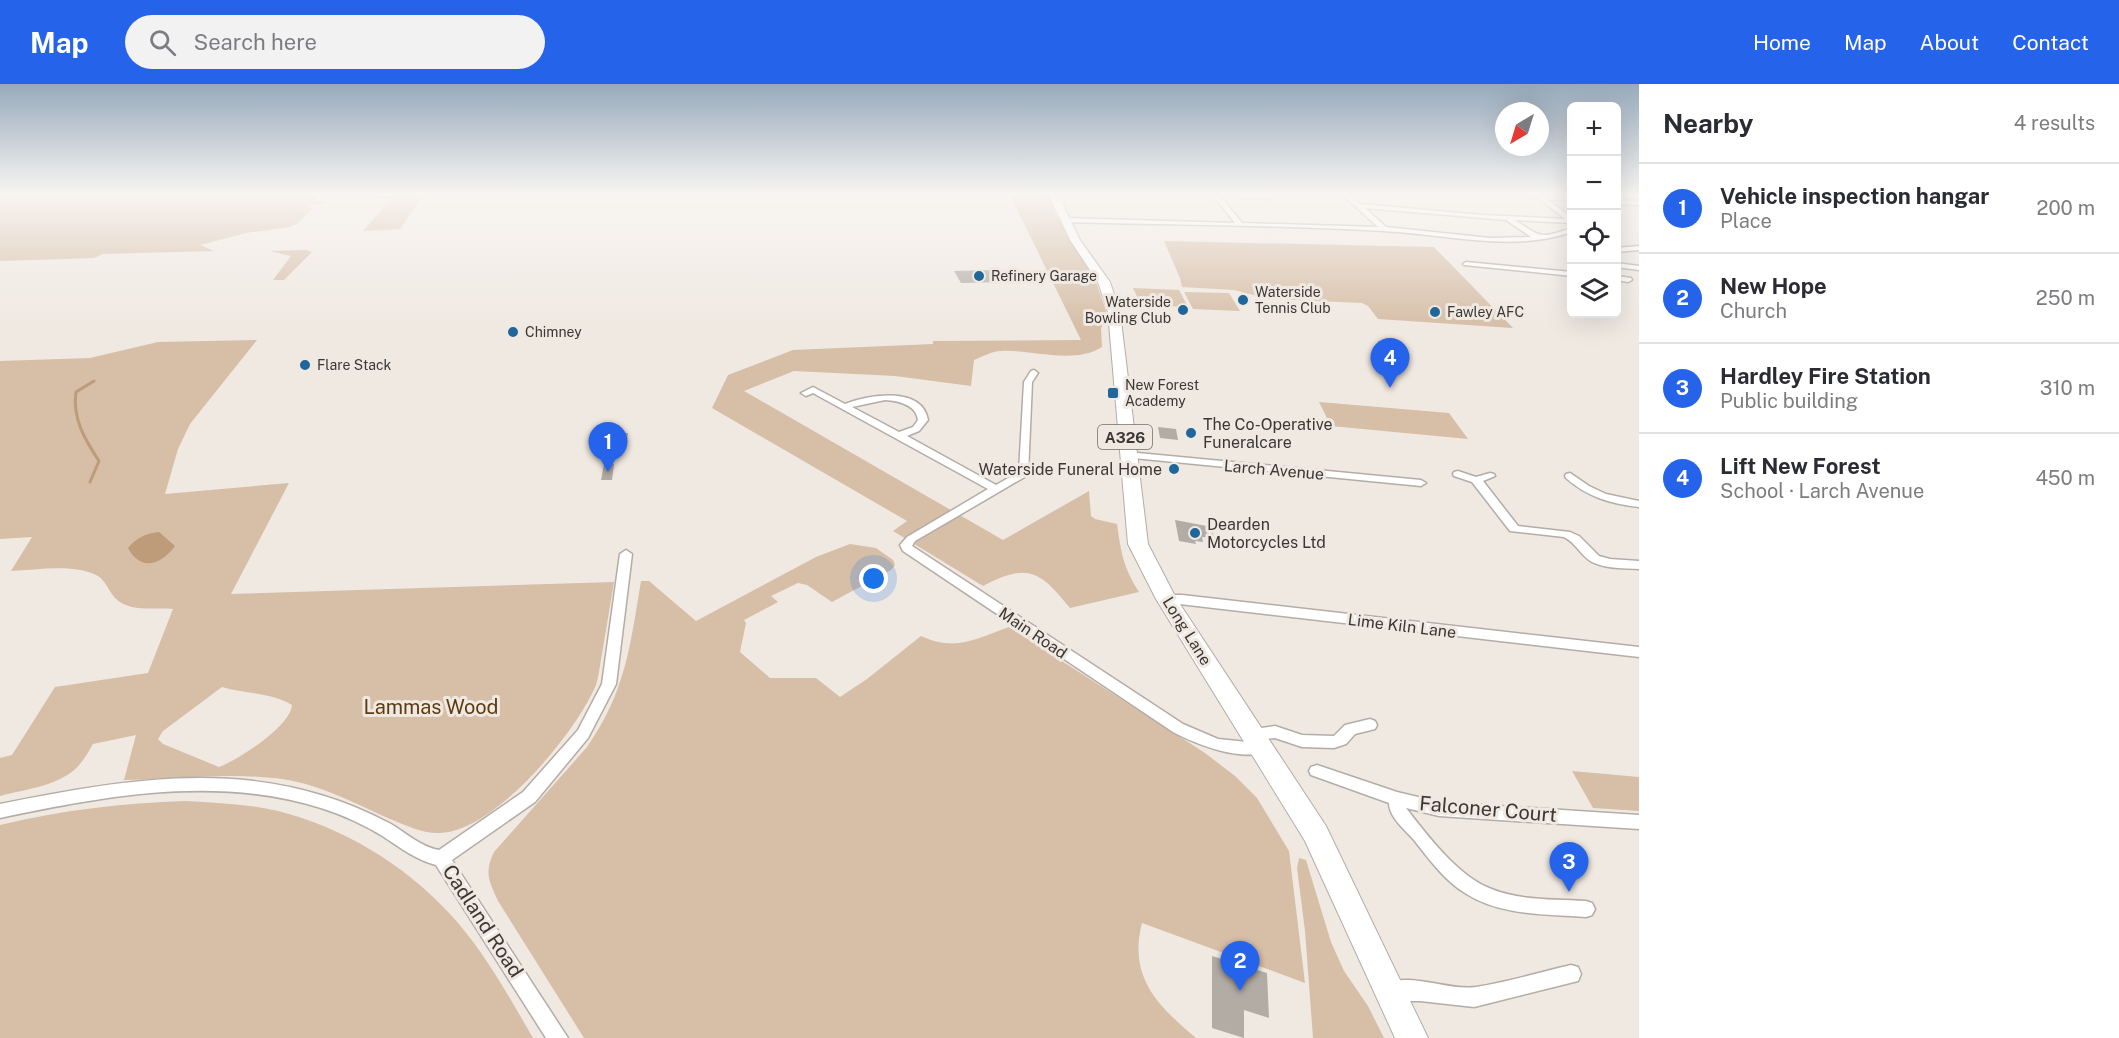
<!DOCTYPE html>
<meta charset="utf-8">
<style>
body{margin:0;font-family:"Public Sans",sans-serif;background:#f2f2f3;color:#2b2b33}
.controls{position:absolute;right:18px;top:18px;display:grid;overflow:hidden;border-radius:9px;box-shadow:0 6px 24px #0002}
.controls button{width:54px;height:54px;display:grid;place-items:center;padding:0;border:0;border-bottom:2px solid #e1e1e2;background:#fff;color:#2b2b33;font:30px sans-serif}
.compass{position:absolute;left:1495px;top:18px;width:54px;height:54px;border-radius:50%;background:#fff;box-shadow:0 6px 24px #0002;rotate:218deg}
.you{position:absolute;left:874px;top:495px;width:21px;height:21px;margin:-15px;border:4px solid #fff;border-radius:50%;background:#1a73e8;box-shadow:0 0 0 9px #1a73e833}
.badge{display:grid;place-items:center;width:39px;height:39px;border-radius:50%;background:#2563eb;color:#fff;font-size:20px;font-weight:700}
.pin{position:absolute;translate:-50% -50px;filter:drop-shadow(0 2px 3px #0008)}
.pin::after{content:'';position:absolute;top:32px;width:21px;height:18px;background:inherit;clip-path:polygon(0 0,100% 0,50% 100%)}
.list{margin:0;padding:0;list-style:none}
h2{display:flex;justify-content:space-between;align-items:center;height:78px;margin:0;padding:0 24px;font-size:26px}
h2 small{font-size:20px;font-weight:400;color:#7c7c81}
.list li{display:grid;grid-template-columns:39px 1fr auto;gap:18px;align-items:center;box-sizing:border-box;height:90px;padding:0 24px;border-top:2px solid #e1e1e2}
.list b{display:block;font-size:22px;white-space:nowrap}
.list p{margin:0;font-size:20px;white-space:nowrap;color:#7c7c81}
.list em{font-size:20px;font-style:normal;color:#7c7c81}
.icon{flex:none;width:33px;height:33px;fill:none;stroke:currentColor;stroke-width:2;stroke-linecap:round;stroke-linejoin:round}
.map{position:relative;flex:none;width:1639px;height:954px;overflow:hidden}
header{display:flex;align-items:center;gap:36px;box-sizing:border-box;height:84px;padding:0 30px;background:#2563eb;color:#fff}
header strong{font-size:28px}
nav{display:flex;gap:33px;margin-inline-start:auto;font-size:21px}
.search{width:420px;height:54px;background:#f2f2f3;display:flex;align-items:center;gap:15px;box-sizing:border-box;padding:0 21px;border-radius:33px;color:#7c7c81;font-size:22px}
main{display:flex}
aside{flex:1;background:#fff}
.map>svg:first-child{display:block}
</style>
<header>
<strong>Map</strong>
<div class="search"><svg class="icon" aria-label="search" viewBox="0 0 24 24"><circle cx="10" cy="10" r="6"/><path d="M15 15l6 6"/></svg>Search here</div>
<nav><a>Home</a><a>Map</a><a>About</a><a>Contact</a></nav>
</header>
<main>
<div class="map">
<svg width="1639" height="954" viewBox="0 0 1639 954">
<rect width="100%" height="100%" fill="#f0e9e2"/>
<!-- green -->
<path fill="#d6bea7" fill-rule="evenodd" d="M17,111h303l-7,7 13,-1 -3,3h-12l-4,4h7l-19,17 -6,2 -43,6 -46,12 14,6 -111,3 -9,4 -94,3v-65z
M378,111h46l-24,34 -37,2 28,-32 -15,-1z
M1010,111h39l5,7 1,11 41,69 10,29 -5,18 1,18c-28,18 -70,2 -101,4 -9,0 -19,6 -27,9l-3,26 -76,-10 -101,-5 -50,20 259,149 86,-49 2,25 4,3 22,5c4,28 6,43 22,68l-69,16c-31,-38 -42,-45 -87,-22l-90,-55 14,-10 -195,-113 16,-33 65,-25 140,-6v-3l148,-1z
M1164,157l270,6 79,81 -135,-9 -10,-13 -6,-3 -93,-4 -35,-9 -52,-3 -2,-9z
M306,166l6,2 -28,28h-11l18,-24 -21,-5z
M1133,204l46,2 9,17 -47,-2z
M1184,208l45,1 11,18 -47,-2z
M257,256l-67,84 -12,25 -13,45 124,-11 -58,111 383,-12c-4,24 -8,48 -12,72 -2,10 -3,22 -6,31 -20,48 -103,149 -158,148 -17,0 -33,-8 -48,-14 -31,-14 -63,-31 -97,-38 -50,-10 -117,-2 -169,-1l12,-45 -43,9c-4,7 -8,14 -13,20 -18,22 -55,25 -80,32v-38l12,-3 43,-68 93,-14 25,-64c-19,-2 -43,4 -58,-11 -8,-9 -9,-19 -21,-24 -24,-10 -57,-4 -83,-3l21,-34 -32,2v-178l90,-3 68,-16zM222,603c23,7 49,5 70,18 -1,21 -54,55 -73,62l-56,-23 -5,-5 5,-8z
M1319,318l130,11 19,26 -137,-13z
M850,460l26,4 17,12 2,5 -4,5 -59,32 -25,-17 -9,-2 -27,13 7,6 -34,18 2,3 -6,29 30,26h46l24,19 27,-18 54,-43c35,16 54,3 88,-9l196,126 30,23 22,22 32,53 16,132 -163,-60c-14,54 16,83 54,115h-612l-86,-137c-9,-20 -14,-28 -4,-49l93,-105c39,-56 43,-101 54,-166h8l47,40 120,-64z
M1572,687l67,6v34l-46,-3z
M186,717c31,2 62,3 92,10 64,16 126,53 171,102 34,36 59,82 84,125h-533v-213c62,-15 123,-22 186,-24z
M1299,774l7,2 25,82 13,29 24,35 16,32h-71l-8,-107 -8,-63z"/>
<!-- water -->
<path fill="#be9b79" d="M159,448l16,14c-14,19 -34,26 -47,2 9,-11 17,-14 31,-16z"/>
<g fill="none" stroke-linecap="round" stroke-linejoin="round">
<!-- stream -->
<path stroke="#be9b79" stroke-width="3" d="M90,398l9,-21c-14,-21 -27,-43 -23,-69l18,-11"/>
</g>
<!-- building -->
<path fill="#b3aca5" d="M995,186l8,12 -42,1 -7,-12z
M1158,343l18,2 2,11 -18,-2z
M610,349h18l-2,12 -19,1z
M604,380h10l-2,16h-11z
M1175,436l37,7 2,11 -12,-1 1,5 -8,-1 1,3 -17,-3z
M1212,872l55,17 2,45 -25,-8v28l-32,-10z"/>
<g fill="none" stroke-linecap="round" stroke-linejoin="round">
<!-- street casing -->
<g stroke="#b4aca6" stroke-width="3">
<path id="street" d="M1213,111h6l23,28 136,4 -35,-32h6l11,9 122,11 83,4 -26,-21 -25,-3 58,2v4l-25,-2 25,19v5l-57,-3c28,19 25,18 57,8v4c-61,21 -127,2 -189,-1 -106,-6 -212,-6 -318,-9l-3,-2 3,-2 170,5zM1365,124l141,12 25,17 -41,1 -104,-11z
M1233,111h37l1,1 -3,2 -32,-1z
M1616,116l23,1v4l-23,-1z
M1639,162v4l-23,2v-4z
M1466,178l106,10v4l-108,-11 -1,-1z
M1616,179l23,3v4l-23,-3z
M1616,192l15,2 1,2 -4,2 -12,-2z
M1034,286l4,3 -6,9 -4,93 -113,66 -3,5 271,178 35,15 49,5 3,4 -3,4c-28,9 -69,-7 -94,-20l-270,-181 -3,-6 7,-8 81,-48 -175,-96 -7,3 -5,-3 12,-6 32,17c22,-9 77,-19 83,16l-9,11 -12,5 89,49 23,-13 5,-90 7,-11zM885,316c13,1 31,4 33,20l-5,7 -14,5 -47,-25z
M1127,368l294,28 5,3 -5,3 -298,-29 -1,-2z
M1458,387l18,6 14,-4 4,1 1,2 -12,5 35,45 52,6 9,4 20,20 11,3 29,2v8c-15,-1 -33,0 -47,-7 -11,-6 -16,-19 -28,-25l-54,-6 -38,-49 -18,-6 -1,-2 1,-2z
M1570,389l19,13 17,8 33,7v6c-27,-3 -52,-10 -73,-29l-1,-2 1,-2z
M626,466l6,4 -16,130 -28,54 -53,64 -83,58 116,178h-22l-110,-173c-20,-5 -35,-17 -52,-28 -19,-12 -41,-22 -63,-29 -105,-33 -216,-12 -321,10v-14c106,-21 218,-42 324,-8 23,7 46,17 67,28 15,9 30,23 48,26l84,-58 55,-62 24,-46 18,-130z
M1166,511h16l457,52v10l-477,-55 -2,-3 2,-3z
M1370,635l5,2 2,4 -2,4 -20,5 -9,10 -12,4 -32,-1 -27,-9 -23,2 -5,-2 -2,-4 2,-4 28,-4 27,9 32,1 11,-11z
M1317,681l80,27 42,10 200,13v14l-200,-13 -33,-8c21,27 51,67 83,80 30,13 66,11 97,13l6,2 3,6 -3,6 -6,2c-40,-3 -86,-1 -121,-24 -21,-13 -36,-34 -51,-53 -9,-10 -25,-23 -25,-37l-78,-28 -2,-4 2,-4z
M1571,881l7,2 3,7 -3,7 -104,26 -54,-6h-29l-7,-3 -3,-7 3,-7c29,-12 63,7 92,3 32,-5 64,-15 95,-22z"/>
</g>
<!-- primary casing -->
<g stroke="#b4aca6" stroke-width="2">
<path id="primary" d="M1049,111h9l22,45 30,42 10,30 28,232 28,54 150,228 102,212h-33l-90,-197 -149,-242 -28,-55 -20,-232 -10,-30 -28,-42z"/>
</g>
<!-- street -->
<use href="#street" fill="#fff" fill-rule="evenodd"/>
<!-- primary -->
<use href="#primary" fill="#fff" fill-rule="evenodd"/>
</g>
<!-- sky -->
<linearGradient id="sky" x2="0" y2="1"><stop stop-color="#97aabc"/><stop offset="0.45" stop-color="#f8f5f2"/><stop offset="1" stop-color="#f8f5f2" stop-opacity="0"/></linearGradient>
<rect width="1639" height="244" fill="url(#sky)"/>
<!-- markers -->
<g fill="#1f669a" stroke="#f0e9e2" stroke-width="2">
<circle cx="979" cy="192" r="6"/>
<circle cx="1243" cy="216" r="6"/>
<circle cx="1183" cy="226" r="6"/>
<circle cx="1435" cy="228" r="6"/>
<circle cx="513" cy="248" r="6"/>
<circle cx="305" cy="281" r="6"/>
<rect x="1107" y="303" width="12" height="12" rx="3"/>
<circle cx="1191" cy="349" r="6"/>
<circle cx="1174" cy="385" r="6"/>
<circle cx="1195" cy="449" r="6"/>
</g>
<g text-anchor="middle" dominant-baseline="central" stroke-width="6" stroke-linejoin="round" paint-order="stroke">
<!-- far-poi labels -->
<g font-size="14" fill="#3a3734" stroke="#f0e9e2" text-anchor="start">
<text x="991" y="192">Refinery Garage</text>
<text x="1255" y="208">Waterside<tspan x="1255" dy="16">Tennis Club</tspan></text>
<text x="1171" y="218" text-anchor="end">Waterside<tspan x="1171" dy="16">Bowling Club</tspan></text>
<text x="1447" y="228">Fawley AFC</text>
<text x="525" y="248">Chimney</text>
<text x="317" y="281">Flare Stack</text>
<text x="1125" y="301">New Forest<tspan x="1125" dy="16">Academy</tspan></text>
</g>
<!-- shield labels -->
<rect fill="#f0e9e2" stroke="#716c68" stroke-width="1.5" x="1098" y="341" width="54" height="24" rx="4.5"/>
<g font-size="15" font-weight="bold" fill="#3a3734">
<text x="1125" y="353">A326</text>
</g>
<!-- poi labels -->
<g font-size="16" fill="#3a3734" stroke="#f0e9e2" text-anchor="start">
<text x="1203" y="340">The Co-Operative<tspan x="1203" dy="18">Funeralcare</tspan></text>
<text x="1162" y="385" text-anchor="end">Waterside Funeral Home</text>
<text x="1207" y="440">Dearden<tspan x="1207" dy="18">Motorcycles Ltd</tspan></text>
</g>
<!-- street labels -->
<g font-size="16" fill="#3a3734" stroke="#f0e9e2">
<text transform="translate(1274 386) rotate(5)">Larch Avenue</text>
<text transform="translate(1402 542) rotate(7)">Lime Kiln Lane</text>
<text transform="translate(1187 547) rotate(58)">Long Lane</text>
<text transform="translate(1033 549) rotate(34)">Main Road</text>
</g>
<!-- near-park labels -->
<g font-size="20" fill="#5e3a11" stroke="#f0e9e2">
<text x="431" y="623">Lammas Wood</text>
</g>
<!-- near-street labels -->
<g font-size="20" fill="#3a3734" stroke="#f0e9e2">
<text transform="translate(1488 725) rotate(5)">Falconer Court</text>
<text transform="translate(483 837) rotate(57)">Cadland Road</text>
</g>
</g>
</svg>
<div class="controls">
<button>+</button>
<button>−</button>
<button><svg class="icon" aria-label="locate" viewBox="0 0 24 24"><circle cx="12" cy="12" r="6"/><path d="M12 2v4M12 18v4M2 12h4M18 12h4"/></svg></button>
<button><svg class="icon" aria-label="layers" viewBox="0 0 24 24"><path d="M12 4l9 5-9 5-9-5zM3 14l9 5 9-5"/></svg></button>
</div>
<svg class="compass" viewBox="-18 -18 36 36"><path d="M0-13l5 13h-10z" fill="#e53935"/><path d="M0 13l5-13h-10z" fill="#7c7c81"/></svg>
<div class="you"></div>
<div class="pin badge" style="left:608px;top:388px">1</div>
<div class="pin badge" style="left:1240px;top:907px">2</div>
<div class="pin badge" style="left:1569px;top:808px">3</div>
<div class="pin badge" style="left:1390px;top:304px">4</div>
</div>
<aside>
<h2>Nearby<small>4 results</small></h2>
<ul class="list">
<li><span class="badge">1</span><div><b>Vehicle inspection hangar</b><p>Place</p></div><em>200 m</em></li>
<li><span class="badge">2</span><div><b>New Hope</b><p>Church</p></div><em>250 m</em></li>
<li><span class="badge">3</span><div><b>Hardley Fire Station</b><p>Public building</p></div><em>310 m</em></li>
<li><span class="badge">4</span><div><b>Lift New Forest</b><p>School · Larch Avenue</p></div><em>450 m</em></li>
</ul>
</aside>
</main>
